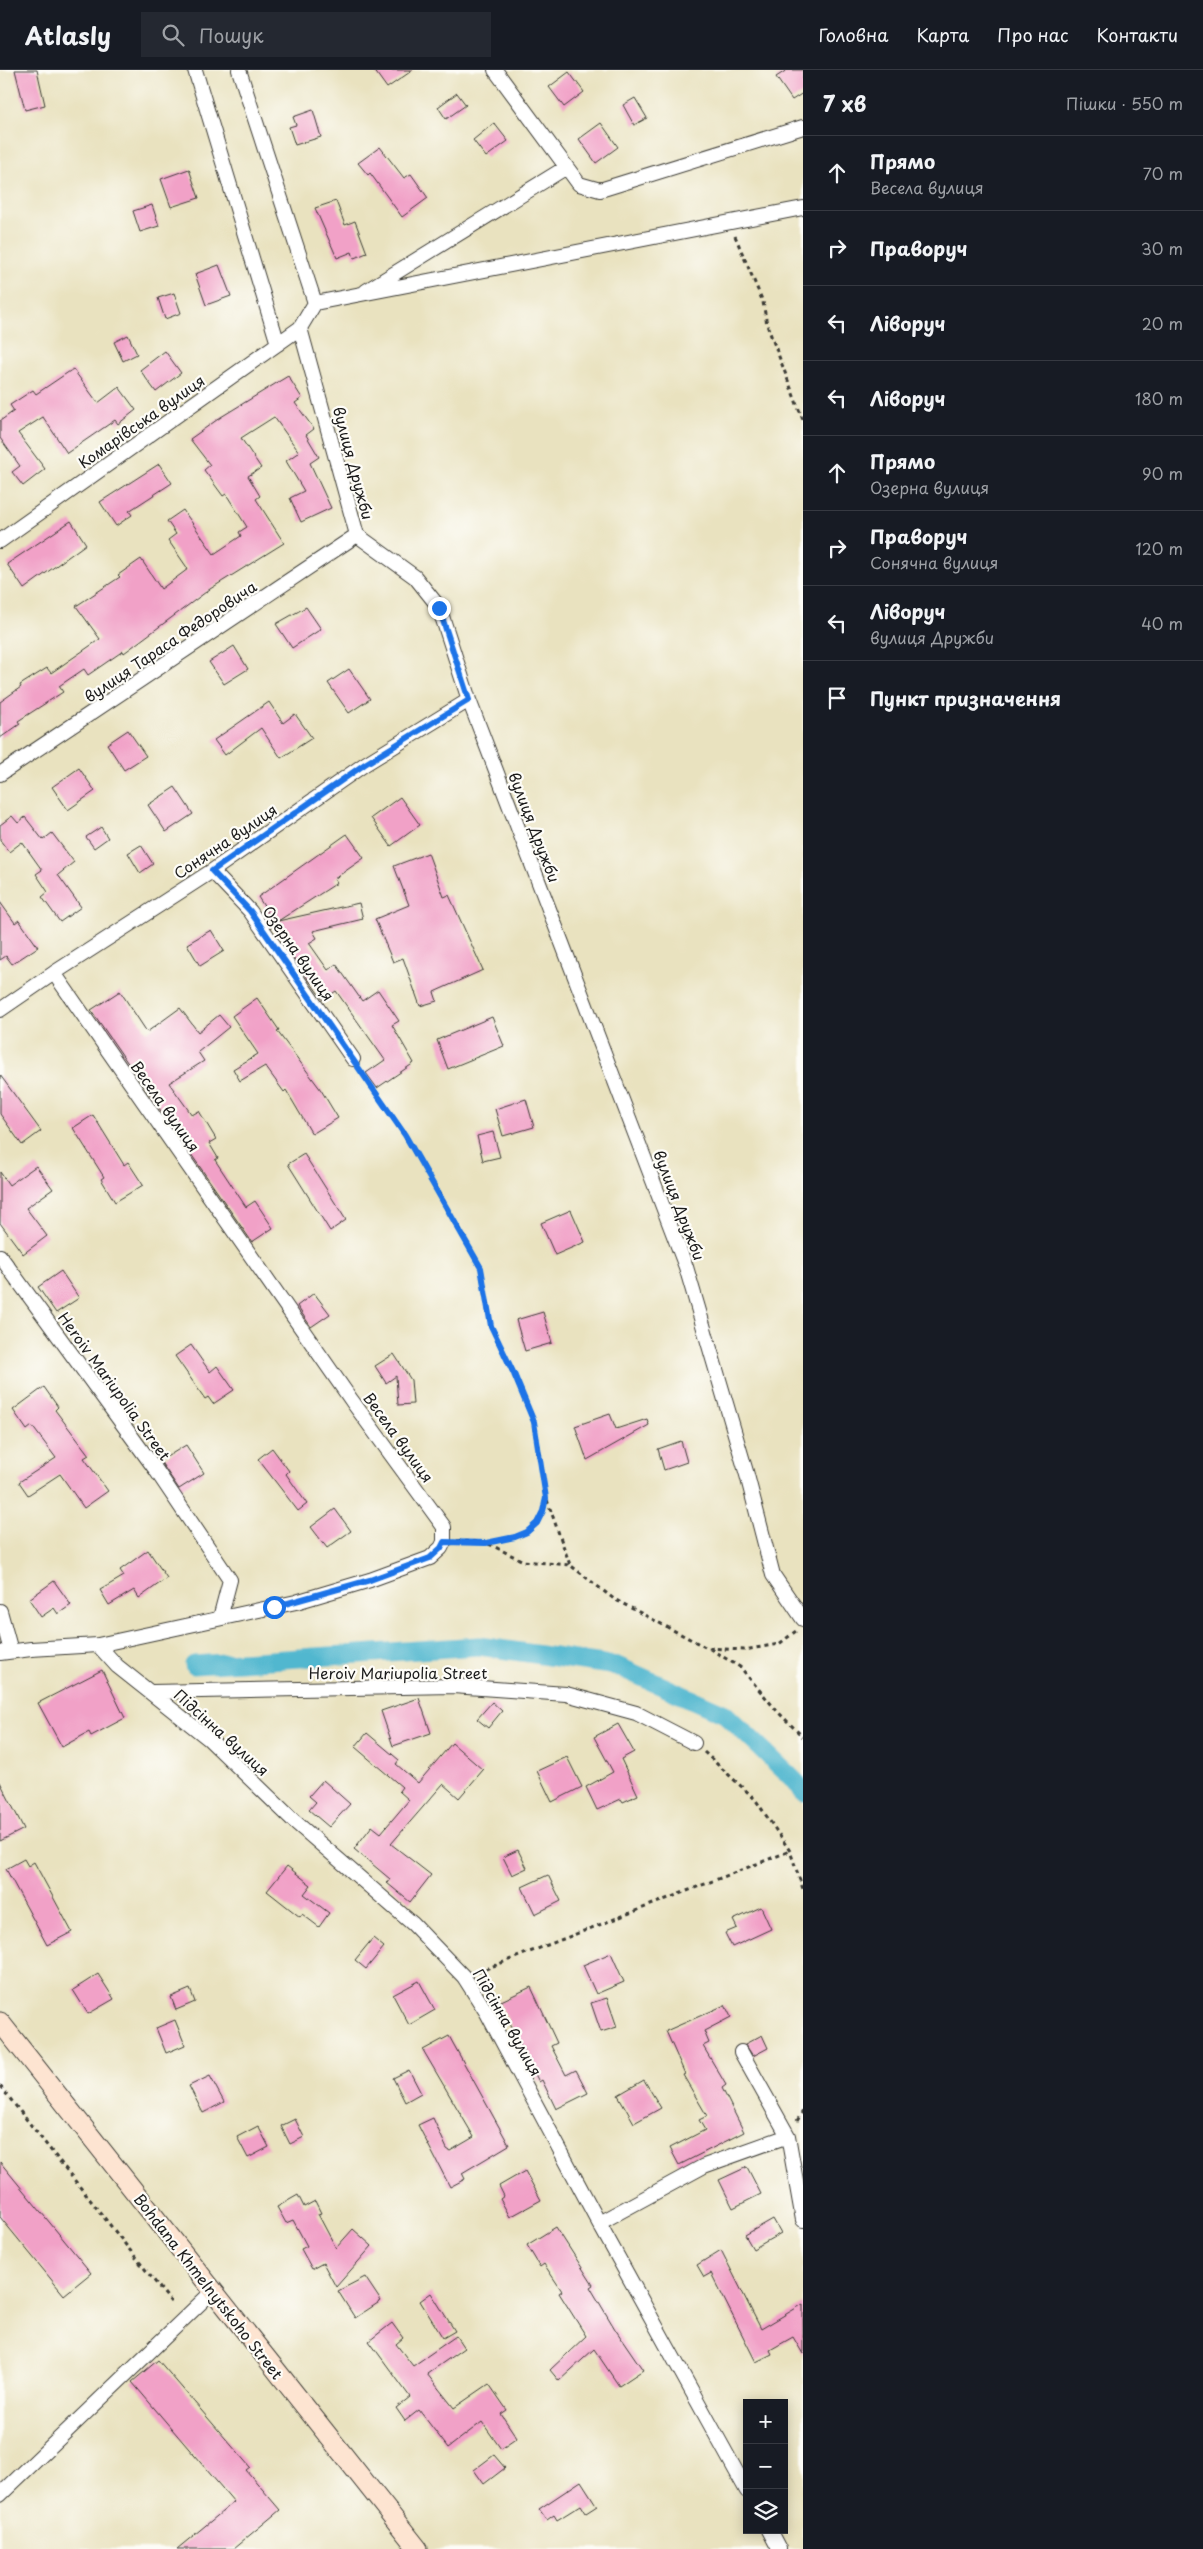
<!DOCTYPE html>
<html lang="uk">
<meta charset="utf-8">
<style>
body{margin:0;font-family:"Playpen Sans",sans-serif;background:#242831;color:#f1f3f6}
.controls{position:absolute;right:15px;bottom:15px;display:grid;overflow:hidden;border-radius:0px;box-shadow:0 2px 12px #0003}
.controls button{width:45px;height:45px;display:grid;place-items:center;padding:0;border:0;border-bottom:1px solid #363941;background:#171b24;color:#f1f3f6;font:25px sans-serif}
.stop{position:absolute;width:15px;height:15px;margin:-11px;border:4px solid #1a73e8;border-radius:50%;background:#fff}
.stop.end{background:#1a73e8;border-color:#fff;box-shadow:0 1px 5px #0008}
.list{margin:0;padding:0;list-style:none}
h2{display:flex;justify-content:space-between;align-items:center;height:65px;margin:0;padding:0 20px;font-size:21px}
h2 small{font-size:16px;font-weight:400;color:#9ea1a6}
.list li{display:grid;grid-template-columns:32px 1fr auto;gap:15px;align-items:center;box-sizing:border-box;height:75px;padding:0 20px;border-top:1px solid #363941}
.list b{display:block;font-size:19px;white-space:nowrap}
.list p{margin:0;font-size:16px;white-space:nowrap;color:#9ea1a6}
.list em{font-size:16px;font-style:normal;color:#9ea1a6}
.icon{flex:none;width:28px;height:28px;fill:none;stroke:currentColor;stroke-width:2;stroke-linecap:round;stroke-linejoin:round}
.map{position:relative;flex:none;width:803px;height:2479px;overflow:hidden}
header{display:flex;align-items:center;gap:30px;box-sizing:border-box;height:70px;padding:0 25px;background:#171b24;border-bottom:1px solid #363941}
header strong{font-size:24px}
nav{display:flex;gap:28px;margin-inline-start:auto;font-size:18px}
.search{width:350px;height:45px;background:#242831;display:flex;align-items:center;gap:12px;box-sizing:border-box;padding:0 18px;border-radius:0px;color:#9ea1a6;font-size:19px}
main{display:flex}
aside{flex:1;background:#171b24}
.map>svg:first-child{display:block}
</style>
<header>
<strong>Atlasly</strong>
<div class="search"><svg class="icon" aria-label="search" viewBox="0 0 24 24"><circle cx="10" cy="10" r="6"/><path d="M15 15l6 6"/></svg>Пошук</div>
<nav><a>Головна</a><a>Карта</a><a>Про нас</a><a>Контакти</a></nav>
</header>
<main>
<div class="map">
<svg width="803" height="2479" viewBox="0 0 803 2479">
<rect width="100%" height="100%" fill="#fdfcf7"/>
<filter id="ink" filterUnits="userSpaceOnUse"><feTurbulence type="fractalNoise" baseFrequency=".02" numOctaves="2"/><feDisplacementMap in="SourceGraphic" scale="10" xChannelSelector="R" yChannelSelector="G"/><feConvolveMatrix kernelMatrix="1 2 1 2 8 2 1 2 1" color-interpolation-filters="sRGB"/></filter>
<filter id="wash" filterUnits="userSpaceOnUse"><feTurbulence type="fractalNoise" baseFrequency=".0096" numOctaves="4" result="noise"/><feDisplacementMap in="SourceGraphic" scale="20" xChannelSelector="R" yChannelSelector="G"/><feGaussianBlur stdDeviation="1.12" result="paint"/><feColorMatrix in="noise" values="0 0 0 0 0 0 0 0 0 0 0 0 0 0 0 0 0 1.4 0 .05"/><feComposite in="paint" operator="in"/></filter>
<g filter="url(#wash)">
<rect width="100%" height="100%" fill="#e9e2bf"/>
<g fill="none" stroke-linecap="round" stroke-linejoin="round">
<!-- canal -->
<path stroke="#51b7cf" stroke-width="19" d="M194,1595l285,-19 138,20 108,48 69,66 9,12"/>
</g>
<g id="blocks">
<!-- building -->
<path fill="#f1a1c7" d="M15,0h22l8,35 -20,5z
M374,0h39l-26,18z
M787,0h16v23l-11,7 -16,-23z
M569,2l15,20 -20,15 -15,-20z
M457,23l9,12 -20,14 -8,-12z
M635,28l12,20 -13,7 -11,-20z
M313,40l8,27 -26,8 -6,-18 7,-2 -3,-8z
M494,53l14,18 -22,16 -13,-17z
M601,53l17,24 -22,16 -17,-24z
M380,77l24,31 7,-4 17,24 -26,19 -32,-44 -2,2 -10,-12z
M189,99l10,29 -28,9 -10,-28z
M336,131l9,24 10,-4 12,32 -13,5 -2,-6 -15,6 -22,-50z
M152,135l7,21 -19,6 -7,-21z
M219,195l12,31 -25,9 -11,-31z
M174,223l7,20 -16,6 -7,-21z
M128,265l9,19 -14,7 -9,-19z
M165,281l16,22 -25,19 -16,-22z
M73,299l25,34 21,-16 17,23 -18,14 -3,-4 -48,33 -24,-36 -25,16 27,36 -22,17 -11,-14 8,-6 -20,-28v-17l14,-10 -4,-6 23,-15 3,4z
M288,306l14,22 -7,5 19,26 -8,6 13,22 -9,6 21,45 -30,14 -11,-24 14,-7 -18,-30 13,-9 -25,-35 -33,21 20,30 -13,8 12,20 -4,3 28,44 -74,46 -86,64 -1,-2 -35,24 -4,-6 -25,17 4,6 -45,29 2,3 -20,14v-36l21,-15 -1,-2 27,-17 4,5 49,-34 -24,-33 44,-29 -2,-2 23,-16 20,30 27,-20 -20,-29 8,-6 -9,-13 16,-11 31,44 27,-18 -2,-4 8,-5 -21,-33 -3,2 -19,-26 6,-5 -20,-26 31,-22z
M159,394l13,19 -43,28 3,4 -16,11 -16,-24z
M71,451l15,23 -62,45 -17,-25z
M306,537l15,22 -29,19 -16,-24z
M234,576l14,23 -24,15 -15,-22z
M349,599l21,30 -21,14 -21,-30z
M269,632l14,21 12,-9 17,24 -31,20 -20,-30 -36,27 -11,-15z
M128,660l18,26 -22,14 -17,-26z
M79,698l16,23 -27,19 -16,-23z
M175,717l18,27 -27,18 -18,-27z
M400,727l20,28 -29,21 -20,-28z
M12,746l6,7 7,-6 18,23 9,-7 22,29 -16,13 23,32 -21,15 -18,-25 6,-5 -12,-18 6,-4 -20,-28 -13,10 -9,-12v-15z
M101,757l7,11 -14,10 -8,-11z
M347,764l17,24 -30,21 3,4 -59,38 81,-18 4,16 -50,12 4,7 -8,5 19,27 8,-6 26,37 16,-11 21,31 -7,4 22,38 -37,25 -11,-15 19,-13 -49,-69 -13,9 -42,-59 4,-2 -27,-42z
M141,775l12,19 -13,9 -12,-20z
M428,783l16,44 5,-2 34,75 -49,22 3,9 -17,5 -17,-48 -10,4 -18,-43 34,-14 -15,-39z
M0,832l15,21 4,-3 19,27 -26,17 -6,-8 -6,4z
M211,860l13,21 -24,15 -13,-22z
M120,921l27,41 33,-24 18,24 21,-17 10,12 -31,25 6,9 -35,22 23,32 7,-4 17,28 -7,4 9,15 -3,2 31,47 9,-6 18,27 -21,14 -161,-232z
M257,928l22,32 -2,1 44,59 17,28 -26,16 -26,-44 -2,2 -19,-26 -25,15 -7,-12 25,-15 -26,-38z
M492,947l12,29 -56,23 -11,-29z
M0,1005l41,56 -19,14 -22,-31z
M526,1029l8,28 -31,9 -8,-27z
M93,1045l31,50 4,-3 15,23 -28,17 -14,-23 3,-2 -31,-49z
M493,1062l7,25 -17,4 -6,-25z
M304,1084l42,66 -16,11 -42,-67z
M36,1096l17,23 -27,19 21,28 -24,18 -23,-31v-51l9,13z
M571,1140l14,32 -30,13 -14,-32z
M61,1201l18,27 -23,15 -18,-26z
M314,1223l16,21 -19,13 -14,-21z
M543,1242l9,31 -27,8 -9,-31z
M191,1275l19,27 7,-6 17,24 -21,14 -5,-7 -3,2 -30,-43z
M394,1284l17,26 2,24 -15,1 -2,-29 -10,7 -11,-17z
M44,1317l14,20 -3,3 34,45 -5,3 24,33 -24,17 -24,-34 -32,21 -9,-13 37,-24 -24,-32 -5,4 -14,-20z
M610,1344l6,15 31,-10 2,6 -62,35 -12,-34z
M681,1371l6,21 -23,8 -6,-21z
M186,1375l18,28 -25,16 -19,-28z
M272,1378l17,23 -3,3 21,30 -9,7 -40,-52z
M335,1439l16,22 -24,17 -16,-21z
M148,1480l19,28 -28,20 -5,-8 -25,15 -9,-15 24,-14 -4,-6z
M54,1511l17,24 -13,9 -4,-6 -13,9 -12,-18z
M102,1600l23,48 -34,18 -2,-4 -27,15 -24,-44z
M419,1628l12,35 -38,13 -12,-35z
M492,1632l10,9 -14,17 -11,-9z
M618,1654l16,28 -13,7 17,36 -15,7 -2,-3 -24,11 -11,-23 27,-15 -19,-35z
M367,1663l32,27 -3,4 22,19 34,-40 31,27 -24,28 -16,-14 -52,60 40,31 -21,27 -23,-19 3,-4 -36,-30 18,-23 9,7 28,-33 -10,-9 3,-4 -47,-40z
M567,1687l15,30 -30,15 -15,-31z
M323,1710l27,24 -21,23 -20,-17 7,-8 -7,-6z
M0,1712l24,47 -24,12z
M518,1780l9,18 -15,7 -9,-18z
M24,1789l4,7 6,-4 38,70 -25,13 -41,-76z
M287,1796l24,19 -7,9 25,19 -10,14 -17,-13 -2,3 -33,-26z
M548,1805l13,26 -26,13 -13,-27z
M761,1837l10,22 -39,18 -7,-14 12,-5 -4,-8z
M373,1868l11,9 -18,22 -11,-9z
M611,1883l13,29 -28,12 -13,-29z
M98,1904l16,25 -26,15 -15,-24z
M419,1911l16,29 -26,15 -16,-30z
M531,1917l26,56 -6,3 15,29 10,-5 12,23 -32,16 -14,-29 -3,2 -40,-80z
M190,1919l5,13 -19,8 -5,-13z
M607,1928l10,29 -16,5 -10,-29z
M725,1935l6,12 -27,14 5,12 -6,3 23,39 -4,3 22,44 -65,33 -9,-17 35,-18 -6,-10 8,-4 -24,-41 2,-1 -19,-43z
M175,1950l10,25 -19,8 -10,-25z
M762,1965l6,13 -15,8 -8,-12z
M449,1966l60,109 -47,28 3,6 -15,8 -32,-62 15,-7 14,31 3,2 24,-14 -51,-87z
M409,2000l12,23 -16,9 -12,-24z
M210,2006l14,26 -21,11 -14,-27z
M644,2010l17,28 -27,15 -16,-28z
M295,2049l9,18 -14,7 -9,-18z
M258,2056l11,21 -21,11 -11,-21z
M0,2092l91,111 -27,22 -64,-78z
M747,2097l14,27 -28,14 -14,-28z
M525,2101l16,29 -31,17 -10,-18 4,-3 -5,-10z
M298,2125l6,12 11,-6 6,12 -3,1 18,34 17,-19 19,17 -36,41 -13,-24 -11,6 -11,-20 6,-3 -14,-26 -7,3 -9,-16z
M773,2149l8,14 -28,16 -8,-14z
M556,2157l37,58 -3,2 25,42 28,41 -24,16 -25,-37 -35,32 -9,-11 36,-34 -27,-43 3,-2 -18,-27 -4,3 -13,-22z
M721,2180l40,79 42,-25v50l-10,-17 -23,13 2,4 -16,8 -45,-89 -7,4 -7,-12z
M365,2207l16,24 -26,17 -17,-27z
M431,2223l24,38 -12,7 -23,-37z
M392,2253l11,15 -7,6 17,22 43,-30 8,12 -37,26 27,34 35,-24 18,26 -6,4 16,24 -16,11 -19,-27 -34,26 -29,-38 -14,11 -9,-13 14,-11 -41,-56z
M158,2290l92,107 -4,3 34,40 -47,39h-56l57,-47 -102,-120z
M494,2385l11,13 -21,16 -10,-14z
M581,2411l16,25 -11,7 -5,-8 -24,15 -3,-5 -7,5 -8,-11z"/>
</g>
</g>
<g filter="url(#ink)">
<use href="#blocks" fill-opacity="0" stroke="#3b3a34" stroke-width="1"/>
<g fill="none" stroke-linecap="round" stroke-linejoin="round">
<!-- minor casing -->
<g stroke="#3b3a34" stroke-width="16">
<path id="minor" d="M195,0l83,274
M495,0l84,114 21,6 203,-63
M366,221l199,-123
M315,233l488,-95
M300,258l57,207 58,42 24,30 30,93 217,567 61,208 26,100 30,44
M0,471l300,-213 15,-25 -76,-233
M0,704l357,-239
M212,801l38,40 103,148
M0,940l54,-37 158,-102 153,-107 104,-64
M0,1186l156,214 74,110 -10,38
M0,1541l11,40
M98,1575l19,21 92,73 84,81 120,104 51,53 23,36 112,210 148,268
M0,1583l31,-4 67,-4 198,-43 74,-22 60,-22 11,-10 3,-6v-15l-92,-126 -298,-428
M152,1622l301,-6 113,8 70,19 58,30
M741,1982l47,84 15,84
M599,2153l105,-57 84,-30
M0,2425l213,-204
M769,2460l10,19"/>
</g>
<!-- secondary casing -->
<g stroke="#3b3a34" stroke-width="21">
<path id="secondary" d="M0,1952l418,527"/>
</g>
<!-- path -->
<path stroke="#3b3a34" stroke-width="3" stroke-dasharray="4 4" stroke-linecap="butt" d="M735,166l28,66 4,23 36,95
M361,1001l44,64 76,133 10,58 23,48 20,48 12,76 -3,13 -6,12 -10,9 -12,5 -28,6
M547,1430l23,65
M457,1471l30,2 36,18 47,4 44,34 93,49 37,2 35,-6 17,-13
M710,1579l30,18 37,44 26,26
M704,1682l51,47 35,52 13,38
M478,1902l312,-121
M0,2016l171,216
M797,2051l6,-10"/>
<!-- minor -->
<use href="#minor" stroke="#fff" stroke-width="14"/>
<!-- secondary -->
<use href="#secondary" stroke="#fde4d1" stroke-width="19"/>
</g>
</g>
<g fill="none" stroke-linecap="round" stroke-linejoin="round" filter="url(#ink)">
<!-- route -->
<path stroke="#1a73e8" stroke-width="6" d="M274,1537l96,-27 60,-22 11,-10 3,-6 42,1 29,-6 12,-5 10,-9 6,-12 3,-13 -12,-76 -20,-48 -23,-48 -10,-58 -76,-133 -155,-224 -38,-40 153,-107 104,-64 -30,-92"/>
</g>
<g text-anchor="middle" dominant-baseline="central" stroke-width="4.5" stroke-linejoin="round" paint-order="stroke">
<!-- street labels -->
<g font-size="15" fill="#1c1c1c" stroke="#fdfcf7">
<text transform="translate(141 351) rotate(-35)">Комарівська вулиця</text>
<text transform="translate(354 393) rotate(75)">вулиця Дружби</text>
<text transform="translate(170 571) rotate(-34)">вулиця Тараса Федоровича</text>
<text transform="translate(535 757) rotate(69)">вулиця Дружби</text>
<text transform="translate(225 771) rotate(-34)">Сонячна вулиця</text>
<text transform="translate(299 883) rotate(55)">Озерна вулиця</text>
<text transform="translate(166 1036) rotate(55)">Весела вулиця</text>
<text transform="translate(680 1135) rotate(69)">вулиця Дружби</text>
<text transform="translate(115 1316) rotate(54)">Heroiv Mariupolia Street</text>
<text transform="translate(399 1367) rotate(54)">Весела вулиця</text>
<text x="398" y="1602">Heroiv Mariupolia Street</text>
<text transform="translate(222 1662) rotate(42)">Підсінна вулиця</text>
<text transform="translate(508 1952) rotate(60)">Підсінна вулиця</text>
<text transform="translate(209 2216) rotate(52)">Bohdana Khmelnytskoho Street</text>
</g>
</g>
</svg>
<div class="controls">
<button>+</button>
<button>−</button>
<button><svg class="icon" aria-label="layers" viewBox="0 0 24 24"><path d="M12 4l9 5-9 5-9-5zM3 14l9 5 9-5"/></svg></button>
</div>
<div class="stop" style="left:274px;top:1537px"></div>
<div class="stop end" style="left:439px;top:538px"></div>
</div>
<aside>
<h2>7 хв<small>Пішки · 550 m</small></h2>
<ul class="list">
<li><svg class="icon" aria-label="ahead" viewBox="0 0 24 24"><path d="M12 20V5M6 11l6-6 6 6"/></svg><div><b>Прямо</b><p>Весела вулиця</p></div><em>70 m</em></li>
<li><svg class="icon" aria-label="right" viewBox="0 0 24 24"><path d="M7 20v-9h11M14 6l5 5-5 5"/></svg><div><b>Праворуч</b></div><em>30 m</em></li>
<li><svg class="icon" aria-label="left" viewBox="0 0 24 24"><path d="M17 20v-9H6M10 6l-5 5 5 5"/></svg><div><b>Ліворуч</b></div><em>20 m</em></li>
<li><svg class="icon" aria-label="left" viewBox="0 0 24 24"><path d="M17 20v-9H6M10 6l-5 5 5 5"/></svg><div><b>Ліворуч</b></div><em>180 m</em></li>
<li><svg class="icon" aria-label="ahead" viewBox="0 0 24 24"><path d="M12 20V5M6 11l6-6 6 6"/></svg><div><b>Прямо</b><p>Озерна вулиця</p></div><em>90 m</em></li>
<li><svg class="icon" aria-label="right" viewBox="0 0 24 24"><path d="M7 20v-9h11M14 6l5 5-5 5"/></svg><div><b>Праворуч</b><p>Сонячна вулиця</p></div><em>120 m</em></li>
<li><svg class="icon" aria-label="left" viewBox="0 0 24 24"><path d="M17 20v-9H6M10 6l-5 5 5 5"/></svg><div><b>Ліворуч</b><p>вулиця Дружби</p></div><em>40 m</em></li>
<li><svg class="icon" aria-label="arrive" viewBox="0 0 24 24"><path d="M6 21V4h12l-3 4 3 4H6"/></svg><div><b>Пункт призначення</b></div></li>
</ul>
</aside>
</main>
